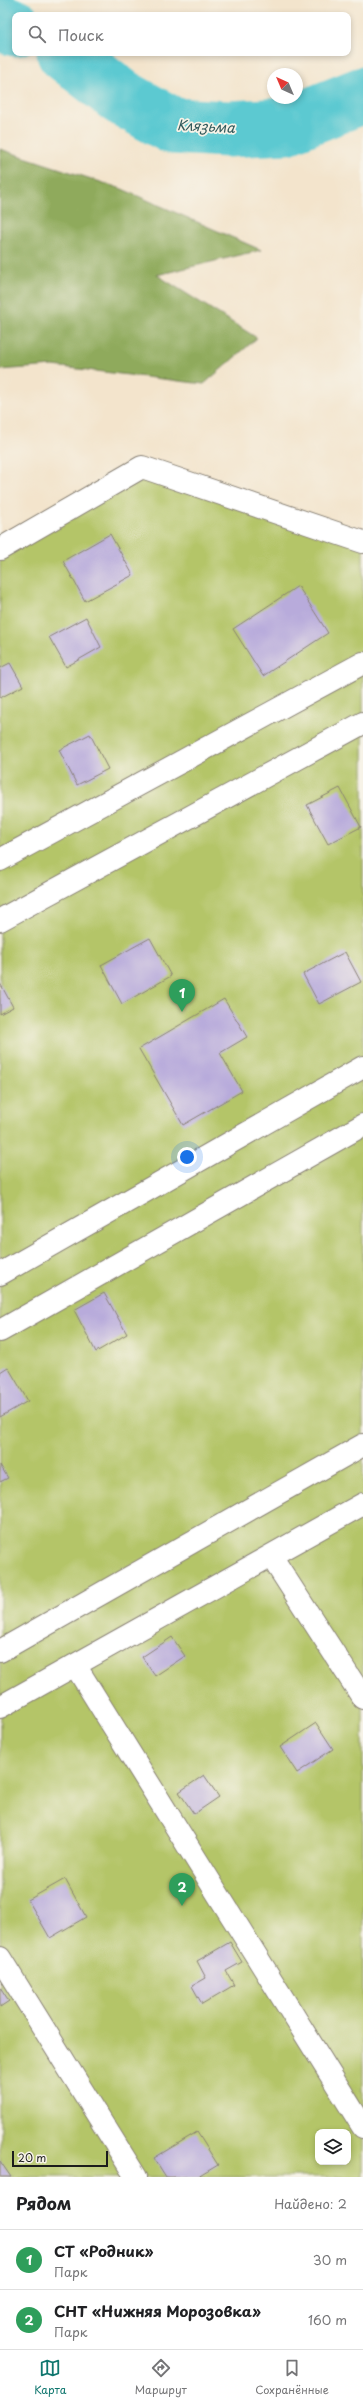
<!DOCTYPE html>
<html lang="ru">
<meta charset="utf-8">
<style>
body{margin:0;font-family:"Playpen Sans",sans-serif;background:#f2f2f2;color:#202124}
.controls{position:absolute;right:12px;bottom:12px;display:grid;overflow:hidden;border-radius:8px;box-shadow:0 2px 6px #0003}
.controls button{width:36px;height:36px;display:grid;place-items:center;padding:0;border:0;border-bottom:1px solid #e0e0e0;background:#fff;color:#202124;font:20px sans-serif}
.compass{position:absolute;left:267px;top:68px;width:36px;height:36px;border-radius:50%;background:#fff;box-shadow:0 2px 6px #0003;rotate:316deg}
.scale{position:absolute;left:12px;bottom:10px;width:96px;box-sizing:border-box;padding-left:4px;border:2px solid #1c1c1c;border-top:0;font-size:11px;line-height:14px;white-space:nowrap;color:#1c1c1c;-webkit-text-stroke:3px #f7f3e8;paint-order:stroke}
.you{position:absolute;left:187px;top:1157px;width:14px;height:14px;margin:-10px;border:3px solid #fff;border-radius:50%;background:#1a73e8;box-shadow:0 0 0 6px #1a73e833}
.badge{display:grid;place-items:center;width:26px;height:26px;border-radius:50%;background:#0f766e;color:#fff;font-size:13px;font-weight:700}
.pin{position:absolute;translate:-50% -33px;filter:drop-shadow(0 1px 2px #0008)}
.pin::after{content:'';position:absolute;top:21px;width:14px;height:12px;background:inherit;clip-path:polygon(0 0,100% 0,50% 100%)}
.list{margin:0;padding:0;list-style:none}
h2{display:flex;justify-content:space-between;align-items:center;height:52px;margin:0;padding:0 16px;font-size:17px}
h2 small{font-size:13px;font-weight:400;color:#757577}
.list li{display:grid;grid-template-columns:26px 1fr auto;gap:12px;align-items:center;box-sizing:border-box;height:60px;padding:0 16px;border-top:1px solid #e0e0e0}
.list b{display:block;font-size:15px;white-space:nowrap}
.list p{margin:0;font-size:13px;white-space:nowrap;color:#757577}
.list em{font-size:13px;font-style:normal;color:#757577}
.icon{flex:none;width:22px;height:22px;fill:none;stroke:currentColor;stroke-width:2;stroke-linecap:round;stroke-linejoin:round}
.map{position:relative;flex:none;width:363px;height:2177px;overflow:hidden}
.search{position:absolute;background:#fff;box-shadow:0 2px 6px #0003;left:12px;right:12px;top:12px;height:44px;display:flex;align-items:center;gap:10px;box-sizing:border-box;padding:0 14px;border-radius:8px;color:#757577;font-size:15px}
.sheet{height:172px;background:#fff}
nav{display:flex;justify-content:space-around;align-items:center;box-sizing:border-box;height:56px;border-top:1px solid #e0e0e0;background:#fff;font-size:11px;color:#757577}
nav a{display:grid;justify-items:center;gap:2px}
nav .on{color:#0f766e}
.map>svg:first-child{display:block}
</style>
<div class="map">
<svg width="363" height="2177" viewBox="0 0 363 2177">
<rect width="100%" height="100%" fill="#f7f3e8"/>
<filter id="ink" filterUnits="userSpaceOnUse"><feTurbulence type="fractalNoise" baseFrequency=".025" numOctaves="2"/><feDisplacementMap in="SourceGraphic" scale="8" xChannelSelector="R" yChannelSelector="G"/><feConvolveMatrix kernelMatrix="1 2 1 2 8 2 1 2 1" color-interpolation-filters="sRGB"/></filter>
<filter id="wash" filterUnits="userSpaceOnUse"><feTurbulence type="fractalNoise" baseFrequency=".012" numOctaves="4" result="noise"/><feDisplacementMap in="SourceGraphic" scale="16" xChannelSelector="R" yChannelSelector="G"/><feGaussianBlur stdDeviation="0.9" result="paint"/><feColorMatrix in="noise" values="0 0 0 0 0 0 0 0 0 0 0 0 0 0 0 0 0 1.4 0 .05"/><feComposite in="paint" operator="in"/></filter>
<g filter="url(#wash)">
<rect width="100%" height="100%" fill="#f3e4cc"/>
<!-- green -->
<path fill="#b4c568" stroke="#687042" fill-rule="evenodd" d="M142,467l221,75v1635h-363v-1627zM318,2132h30v30h-30z"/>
<!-- forest -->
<path fill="#8faa5c" stroke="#56633c" d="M0,149l122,40 139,61 -104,25 100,63 -53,46 -151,-18 -53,4z"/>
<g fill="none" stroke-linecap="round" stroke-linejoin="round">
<!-- river -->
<path stroke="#5cc9d1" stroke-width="57" d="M0,22l15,6
M65,53l56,44 52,29 55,3 58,-3 77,-31"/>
</g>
<g id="blocks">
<!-- building -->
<path fill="#b8abdb" d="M110,534l23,41 -48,26 -22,-40z
M298,586l30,47 -65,43 -30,-47z
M86,617l15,30 -35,20 -17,-30z
M10,663l13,23 -23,12v-30z
M90,734l18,35 -31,16 -18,-35z
M340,788l21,39 -33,17 -21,-39z
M150,938l21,38 -49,28 -21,-39z
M345,952l16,30 -42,22 -16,-30z
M0,983l13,24 -13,7z
M224,999l23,38 -27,16 22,38 -59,34 -44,-76z
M104,1293l23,41 -31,18 -22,-42z
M8,1367l20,34 -28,16v-45z
M0,1465l8,13 -8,4z
M172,1637l13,19 -30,20 -13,-19z
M316,1723l17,26 -36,24 -17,-26z
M204,1775l15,22 -25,17 -15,-22z
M65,1879l21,38 -36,21 -22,-38z
M230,1942l12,20 -16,9 8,14 -32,19 -10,-18 14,-8 -9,-17z
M0,1987l9,14 -9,6z
M197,2132l21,33 -20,12h-32l-12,-19z
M0,2161l11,16h-11z"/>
</g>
</g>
<g filter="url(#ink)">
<use href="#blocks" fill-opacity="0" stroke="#888074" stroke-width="1"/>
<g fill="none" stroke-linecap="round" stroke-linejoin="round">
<!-- minor casing -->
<g stroke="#888074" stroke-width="24">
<path id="minor" d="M0,549l142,-82 221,75
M0,860l363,-197
M0,920l363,-197
M0,1274l363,-207
M0,1331l363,-206
M271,1556l92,142
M0,1651l363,-206
M75,1665l288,462
M0,1707l363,-203
M0,1958l136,219"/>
</g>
<!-- minor -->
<use href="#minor" stroke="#fff" stroke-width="22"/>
</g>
</g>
<g text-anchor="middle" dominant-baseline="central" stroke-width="3.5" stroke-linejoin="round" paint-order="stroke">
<!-- water labels -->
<g font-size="14" font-style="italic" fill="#32595b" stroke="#f7f3e8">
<text transform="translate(206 126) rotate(3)">Клязьма</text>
</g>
</g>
</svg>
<div class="controls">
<button><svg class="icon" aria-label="layers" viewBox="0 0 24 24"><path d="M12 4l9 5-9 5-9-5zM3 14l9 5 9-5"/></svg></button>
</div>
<svg class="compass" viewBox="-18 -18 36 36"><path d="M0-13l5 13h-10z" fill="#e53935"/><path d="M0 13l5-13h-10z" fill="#757577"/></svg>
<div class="scale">20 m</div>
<div class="you"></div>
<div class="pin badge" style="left:182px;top:1012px;background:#2e9e5b">1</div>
<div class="pin badge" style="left:182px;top:1906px;background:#2e9e5b">2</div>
<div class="search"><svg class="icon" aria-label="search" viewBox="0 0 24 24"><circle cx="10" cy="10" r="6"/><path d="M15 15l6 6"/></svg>Поиск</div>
</div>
<section class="sheet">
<h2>Рядом<small>Найдено: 2</small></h2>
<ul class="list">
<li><span class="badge" style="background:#2e9e5b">1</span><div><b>СТ «Родник»</b><p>Парк</p></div><em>30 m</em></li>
<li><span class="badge" style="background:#2e9e5b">2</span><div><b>СНТ «Нижняя Морозовка»</b><p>Парк</p></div><em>160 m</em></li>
</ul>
</section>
<nav>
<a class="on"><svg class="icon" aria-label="map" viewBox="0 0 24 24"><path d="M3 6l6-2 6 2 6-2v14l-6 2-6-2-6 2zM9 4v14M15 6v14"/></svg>Карта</a>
<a><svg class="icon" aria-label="directions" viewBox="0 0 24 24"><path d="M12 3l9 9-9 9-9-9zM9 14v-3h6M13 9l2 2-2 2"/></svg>Маршрут</a>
<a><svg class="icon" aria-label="saved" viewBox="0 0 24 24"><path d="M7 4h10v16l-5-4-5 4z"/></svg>Сохранённые</a>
</nav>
